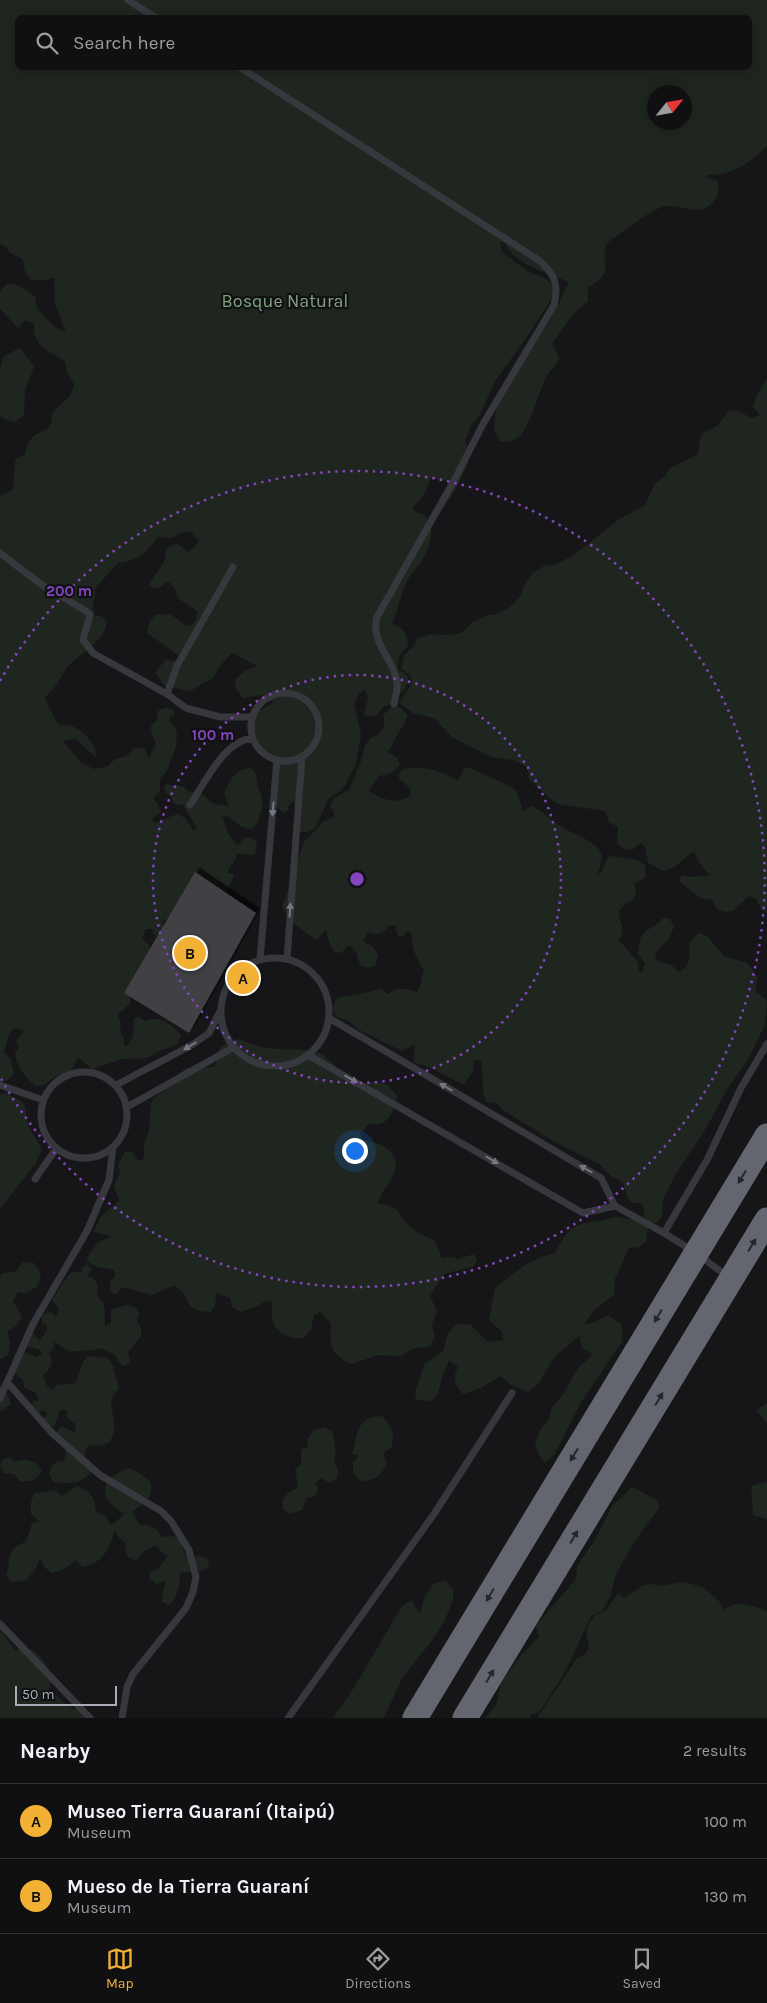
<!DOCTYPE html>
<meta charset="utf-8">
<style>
body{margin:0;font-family:Karla,sans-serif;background:#19191b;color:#f1f3f6}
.compass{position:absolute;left:647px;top:85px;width:45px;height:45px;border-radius:50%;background:#101012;box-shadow:0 2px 12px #0003;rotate:59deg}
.scale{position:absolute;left:15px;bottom:12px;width:102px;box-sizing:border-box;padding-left:5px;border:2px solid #a8adb8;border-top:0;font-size:14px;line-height:18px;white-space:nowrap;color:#a8adb8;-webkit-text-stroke:4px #111113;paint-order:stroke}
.you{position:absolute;left:354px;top:1150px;width:18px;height:18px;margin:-12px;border:4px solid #fff;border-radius:50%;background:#1a73e8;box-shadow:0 0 0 8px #1a73e833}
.badge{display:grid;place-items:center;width:32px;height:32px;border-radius:50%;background:#f2b134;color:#111;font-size:16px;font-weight:700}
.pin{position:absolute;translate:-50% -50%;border:2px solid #fff;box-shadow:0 1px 5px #0006}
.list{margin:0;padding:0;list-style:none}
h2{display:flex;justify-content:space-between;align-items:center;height:65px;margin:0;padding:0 20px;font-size:21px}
h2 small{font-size:16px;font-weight:400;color:#9c9d9f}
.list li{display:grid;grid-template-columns:32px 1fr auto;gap:15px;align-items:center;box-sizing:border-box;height:75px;padding:0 20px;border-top:1px solid #303032}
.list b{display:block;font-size:19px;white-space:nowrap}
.list p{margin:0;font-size:16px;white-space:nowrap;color:#9c9d9f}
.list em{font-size:16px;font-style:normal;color:#9c9d9f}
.icon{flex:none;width:28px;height:28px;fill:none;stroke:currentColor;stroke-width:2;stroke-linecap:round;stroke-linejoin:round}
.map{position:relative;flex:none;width:767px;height:1718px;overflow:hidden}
.search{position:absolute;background:#101012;box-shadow:0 2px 12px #0003;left:15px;right:15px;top:15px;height:55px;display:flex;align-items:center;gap:12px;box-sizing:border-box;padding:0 18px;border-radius:8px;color:#9c9d9f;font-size:19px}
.sheet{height:215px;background:#101012}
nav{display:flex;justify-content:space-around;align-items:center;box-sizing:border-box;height:70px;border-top:1px solid #303032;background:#101012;font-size:14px;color:#9c9d9f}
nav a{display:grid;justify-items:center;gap:2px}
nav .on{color:#f2b134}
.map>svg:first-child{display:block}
</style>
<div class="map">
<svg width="767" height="1718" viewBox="0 0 767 1718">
<defs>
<filter id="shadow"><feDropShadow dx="4.5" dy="-4.5" stdDeviation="0" flood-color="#0009"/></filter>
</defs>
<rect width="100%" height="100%" fill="#161618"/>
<!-- green -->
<path fill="#1e261f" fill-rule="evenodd" d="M0,0h767v146c-20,18 -31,28 -59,29l-2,3 11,2c2,9 3,14 -4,22 -14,17 -33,0 -51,5 -12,4 -43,27 -55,36 -8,21 10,28 -19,44v14l-15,13 -21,30 7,13c-2,12 -8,10 -12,19 -9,15 -17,55 -31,63 -6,3 -10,3 -16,2l-6,-10 2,-27 60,-95 13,-27c-20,-9 -55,-17 -64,-39l-5,-1 2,10 25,19 19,8 10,8 -1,6 -24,38 -37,52 -14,32 -9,11 -6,15 6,13c-8,23 -17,42 -33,60l-5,-3 18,-29 -20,-4 -7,17 -11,12 2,5c23,4 17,29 9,45 -5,9 -13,16 -18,26 -6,13 -8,29 -14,40 11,6 16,9 16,23 -8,7 -11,13 -10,23l10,7v6l-3,8 -6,4 -6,9 -10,4 -6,8 -6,2 -7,-2 4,-18 -3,-8 -6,5 -5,9 7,30 -5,32 -14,25 -13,8 -14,30 -8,4h-8l-5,-31 -6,5v4l-5,3 -7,-7 5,-45 -15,-6 -18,-23 -2,-8c8,-14 16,-13 28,-22l-13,-7 -18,3 -7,-9 -1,-9 10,-9 12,-5 -25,-13 -12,13 -7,12 -23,13 -25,-5 -10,-13 10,-13 11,1 9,4 -4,-8 -34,-24 2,-10 6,-8 15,-1 15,11 6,1 5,-6 1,-9 -19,-13 -3,-9 -5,-6 -4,-1 -7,6h-6l-4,-4 15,-22 2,-13 10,-6 13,9 10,-11 -8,-9 -10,1 -9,5 -15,-1c-10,16 -20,24 -39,26l-22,24 -3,20 2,9h6l6,4c-1,23 -29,33 -41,49 -8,12 -9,18 -21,28 2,8 9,20 14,28 4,0 9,0 12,1 12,3 26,19 25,31l-21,-18 -12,2 18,22 13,6 14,-3 7,-7 12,-3 7,-8h10l5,10 7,-14 -5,-13v-6l5,-4 2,-10c7,-4 11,-5 17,1l-1,4 -4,1 -1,4 5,4 3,8 -1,13 -8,23 -8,10v11l-7,9 4,3 4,10 -9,7 2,4 23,-9 8,4 8,12 4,-2 -14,-23 -8,-1 -4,-7 -6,-5 -1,-5 3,-3 17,3 4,4 14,3 12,10 15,2 -5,-12c5,-13 11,-25 27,-26 6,6 6,11 7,19 1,4 4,8 4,12 1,9 -3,25 -10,30l-10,-2 -15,-11 -5,1 7,18 9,10 6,-7 5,-1 8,5 -1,10 -3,3 -16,-2 -1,6 -8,11v3h4l2,3 -6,13 -6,5 -51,25 -10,2 4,6 -4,8 -5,1 -3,-3v-4h-7l-4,10 8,7v17l-20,30v11l-12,10 3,11 -1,7 4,5v9l4,-1 5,-8 1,-19 5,-1 6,4c16,-6 26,3 36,14l-3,9 -23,9 -7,5 -26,1 -30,10 -14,-12 -6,13 -16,6 -12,9 -9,1c-10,-10 -20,-20 -20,-34l4,-4 -3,-8 8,-9 -9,-3 -6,6 -5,18 7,8 3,14 -8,7 -6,-2v-583l13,-7c2,-11 0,-20 3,-30l9,-5c1,-5 3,-11 6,-15 10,-11 22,-5 21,-26l19,-18 3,-11 -7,-11 -2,-12c-16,-10 -34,-16 -31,-38l-10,-2 -6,7 -18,-19v-17l6,-7 7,-2 15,8 7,6 2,12 17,17 12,7 -11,-30 -1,-25 -10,2h-13l-6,-9 -2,-12 -13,-6 -6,-8 -4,-1zM18,18h732v50h-732zM654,92h30v30h-30z
M20,348l14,19 -9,23 -1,25 -9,7 -11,-3 -4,-4v-46l3,-12z
M767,378v533h-5l-6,-12 -7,-3 -16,15 -9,1 -8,-4 -3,-8 -13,-2 -21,-17 3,-6 10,2 19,-2c-9,-7 -13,-13 -17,-24l-21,17 -9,3 -16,-8 -3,-17 -4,-3 -9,7 -8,-1 -7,-5 1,-17 -9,-5 -4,-11 -48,-7 -28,-24 -1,-12 -14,-8 -23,-3 -38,-19 -19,-20 -21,-5 -14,-10 13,-20 -2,-8 -9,-6 3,-14 8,-7 6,-10 14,-4 15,1 14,-2 12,-11 15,-7h7l14,-7 11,-11 5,-13 8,-11 11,-7 11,-1 20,-11 43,-34 27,-15 9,-20 11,-9 5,-8 28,-14c2,-5 1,-11 2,-15 3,-10 14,-9 19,-15 3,-5 6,-9 10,-13l8,-1 14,8 9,-3 -7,-8 3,-10z
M392,707l9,1 7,7c-3,8 -6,12 -10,19 -5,7 -4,11 -11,18l11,6 2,7 -8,8 -13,3 -10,15c13,8 28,15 42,4l-2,-8 -9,-7 -2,-5 5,-6c24,-3 35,1 55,12l6,-13h6l40,18 7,6 6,19 8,-5c11,4 19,13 29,20 12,8 32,13 40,25 4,8 -1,15 -2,23l3,-1 7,-16 3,-1 27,4 7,5v13l-10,5 1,10 -4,8 -7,3 -6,7c-1,13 8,14 0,29l19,22 1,9 3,3 3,-10 -7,-10c1,-5 1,-12 3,-17 4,-8 16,-11 22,-19l7,1 4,8 -6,13 -13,14 2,7 14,4 9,7c20,-15 -2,-24 19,-39l8,3 17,20 23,7 10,13 -1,16 11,8 -2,25 -18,36 -21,30 -18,34 -33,50 -12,25 -1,16 -5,7 -6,1 -7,-5v-9l-2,-7h-10l-4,-4 -5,-17 -12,-6 -12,-12 -41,-20 -55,-34 -7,-7 -10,-1c-6,-14 -2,-27 -5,-42l-7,1 -1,10 -9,14 -35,-18 -16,-5 2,-17 -13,6 -43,-21 -9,-8 -14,-5c-4,-7 -4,-12 1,-19 14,-4 28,-4 43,-9l8,5c10,-8 18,-5 29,-2 5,-7 3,-13 7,-22 -8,-11 -13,-23 -12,-36l-4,-3 -5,5h-5l-3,-11 -6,1c-7,8 -11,10 -21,6l-5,9 10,6 5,8 -3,11 -6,2 -9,-3 -4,-13 -7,-7 -8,8 -6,-1c-7,-7 -6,-14 -9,-23l-9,11c-14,-9 -30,-19 -35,-34l13,-32 3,-16 6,-16 20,-21 10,-4v-5l-4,-6 4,-8 15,-8 12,-29 4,-16 6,-7 6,-2 7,-10v-12z
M239,1039c13,6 26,9 40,10 13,1 30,-1 42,5 20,11 27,40 53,27l14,4 9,11c-4,17 -8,31 -28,28l-9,10 4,6c23,4 40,15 27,39 -4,9 -11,14 -13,24 22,5 16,5 29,20 7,8 16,13 27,17l8,18 9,-1 7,2 16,-5 3,6 -3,6 -30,8 -14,22 7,15 -5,14 3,12 -5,9 -19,3 -10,7 -22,-1 -28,9c-21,-11 -22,-18 -20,-41l-11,-11 -6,3 -3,15 -8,8c-13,1 -29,-5 -31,-20 -1,-5 0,-11 0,-16l-7,-1 -9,6 -15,5 -9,-5 -2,-9 -13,-5 -2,12 -4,7 -12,-1 -9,-5 -6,-12 -10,-9 -22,10 -29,-8 -8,8 -5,-5v-8l5,-5 -1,-7 -21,-4 -7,-7 12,-17 13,-6 -17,-4 6,-15 19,-16 -5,-15 6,-14 -2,-7 7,-13h7l5,7 5,2c4,-6 2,-8 2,-15 0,-5 4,-10 5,-15 4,-34 -6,-27 26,-47l3,-8 8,-8 29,-1c3,-19 4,-23 24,-28z
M5,1093c30,12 15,13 25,35 3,7 8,14 12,21l-6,14 -36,46v-115z
M616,1217l11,2h15l6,10 -2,13 -7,5 -10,1 -14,31 -1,16 -20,15 -9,14 10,-2 13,-7 14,10v17l-40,59 -28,54 -9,8 -6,-8 -4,-11 5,-14 9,-11 3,-12 10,-11 16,-28 15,-14 -11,-6 -3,-12 -25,21 -15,26 -11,9 -18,-8 -9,-8 -20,12 -18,6c-8,-9 -11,-16 -5,-27l-9,-6c-2,5 -5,10 -7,15 -4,18 -4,30 -27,23l1,-9 8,-26 19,-13 5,-18 10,-10 13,2 17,17 15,-2 -1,-8 -13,-12 6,-32c20,-16 34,-29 60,-35 18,-36 27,-27 61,-36z
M23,1262l11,1 7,11 -3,12 -12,7 -8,-1 -5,9 9,16 -5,8 -10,7 3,10 -2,13 -8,5v-84l3,-3 12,-1z
M87,1264l5,5 -5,7c11,3 11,8 10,19l7,9 1,22 6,-3v-14l16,-4 8,2 4,6 -2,8 4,7v8l-13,16 2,10 -5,4 -7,-4 -2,-6 -14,-8c-5,2 -29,4 -33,3 -5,-2 -10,-7 -15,-9v6l-5,6 3,7 -2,7 -7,7 4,11 6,4 3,-5 20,-2 6,-19 5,-8 21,2 5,8 6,22c-15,18 -3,23 -5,42 0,4 -3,8 -4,12l-9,4 -12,-1c-7,11 -5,16 2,27 -11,13 -21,12 -37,10l-5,-7c2,-10 5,-14 15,-14l2,-10 -7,-11 -2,-9 5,-5 14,7 -1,-9 -8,-6v-7l-6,-2 -7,18 -7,-1 -4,-7 4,-5 -3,-4 -8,3 -5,-5 2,-7h6l-3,-8 -12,-6 -1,-7 -8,-6 -3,-6 4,-8 -2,-5 6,-5 17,7 5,-3 -4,-5 -11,-2 -3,-8 9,-5 7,6 7,-9v-6l-5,-2v-7l8,-5 6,5 3,-7 -7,-9 14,-22 6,-6h9l1,-5z
M0,1383l8,12 3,9 -11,8z
M767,1403v20l-11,-13z
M382,1416c10,11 14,18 9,32l-8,5 4,11c-6,12 -13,17 -26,17l-8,-8v-11l6,-6 -7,-2c7,-22 3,-36 30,-38z
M324,1427l8,4c3,11 5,20 2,31l4,7 -1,9 -8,5 -7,-5 -7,5 3,6 -3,7 -8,2 -5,12 -12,4 -7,-5 -1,-9 6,-7 10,-6 -3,-18 6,-5v-15l7,-1 -1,-8 7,-10z
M4,1458h7l4,4c13,-4 19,-2 27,9 -5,9 -11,11 -22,10l-6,-7 -10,-1 -4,-8z
M129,1468l12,6 10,8c2,19 -6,19 -19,30l8,13c12,0 16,3 22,12l13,-1 6,5 2,9 8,12 6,-6 9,2 4,8 -8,5 -22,2c0,11 -2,25 -11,32l-7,-3c-1,-7 3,-13 3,-21l-9,3 -7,-6 1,-6 9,-4 9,-13 -7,-3 -5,-7 -12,6 -8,10 -8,-4 -3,-9 1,-5 -7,-5 -4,-8c-8,21 -10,32 -33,37l-6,-7 -12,9 -12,4 -8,-6 -4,-10 -4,11 -9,12 -15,2 -6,-7 3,-10v-8l5,-9 12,-7 6,-17 7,-3 -8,-7v-13l4,-8 21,-3 5,6 16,-10c14,5 17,10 19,25l10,6 5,8 14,-11c-30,-16 -25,-35 4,-46z
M767,1482v37l-14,-4 -2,-29z
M631,1487c10,3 16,9 26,13l2,8 -25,34 -19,34 -4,19 -8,15 -12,6 -25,54 -19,31 -8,11 -9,3v3h-45l11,-13 5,-22 19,-27 19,-19 -3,-12 40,-46 1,-13 18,-26 18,-36 10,-8z
M446,1581l7,9v9l-7,19 -15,24 -29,36 -18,40h-51l17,-24 52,-88 10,-6 8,14 5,-18 8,-12z
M683,1582l20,5 17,15 3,8c16,-12 27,-4 44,1v107h-230l40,-60 7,-3 5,-7 -3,-17 3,-7 6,-9 11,-5 12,-17 6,5 20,-13 8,-1 9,2z
M0,1630l15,20c4,-1 10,-3 15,-1 9,4 20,19 21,28 1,4 -1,9 -2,12l21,18 12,5 4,6h-86z"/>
<!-- building -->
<path fill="#404145" filter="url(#shadow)" d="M195,872l61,41 -67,120 -65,-40z"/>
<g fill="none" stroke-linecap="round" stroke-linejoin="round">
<!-- lane -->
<path stroke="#37383d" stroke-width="7" d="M128,0l28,18
M241,68l299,193c15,14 19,24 14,44l-71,119 -27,53 -79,140c-7,27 18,42 20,67 1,7 -2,13 -3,20
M0,553l42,32 44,26 4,4 -7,25 10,13 74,41
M233,567l-56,99 -10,28 19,14 34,9h32
M251 727a34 34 0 1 1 68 0a34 34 0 1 1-68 0Z
M190,805c15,-22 34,-65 63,-67
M221 1012a54 54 0 1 1 108 0a54 54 0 1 1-108 0Z
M260,959l17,-199
M287,959l15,-202
M329,1018l272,160 14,28 49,27 32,20 31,23
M308,1055l275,158 32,-7
M41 1115a43 43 0 1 1 86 0a43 43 0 1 1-86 0Z
M0,1085l43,15
M116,1085l76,-40 17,-12 11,-22
M127,1107l107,-60
M35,1179l21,-30
M664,1233l43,-73 34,-72 26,-44
M7,1382l45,51 48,42 61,36 10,10 18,29 7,27 -3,15 -7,16 -53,66 -6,13 -5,31
M0,1398l33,-74 54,-93 22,-51 4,-33
M0,1624l90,94
M288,1718l146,-204 78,-121"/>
<!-- highway -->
<path stroke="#63666e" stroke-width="25" d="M415,1718l352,-582
M465,1718l302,-498"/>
</g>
<!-- one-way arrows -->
<defs><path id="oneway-solid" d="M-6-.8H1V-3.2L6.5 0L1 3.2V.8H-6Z" transform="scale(1.25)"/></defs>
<g fill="#757881">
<use href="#oneway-solid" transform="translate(273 809) rotate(95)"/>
<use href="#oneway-solid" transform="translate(290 910) rotate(-86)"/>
<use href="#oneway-solid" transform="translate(190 1046) rotate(149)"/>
<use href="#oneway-solid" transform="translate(351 1079) rotate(30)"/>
<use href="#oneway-solid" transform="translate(446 1087) rotate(-150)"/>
<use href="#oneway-solid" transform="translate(492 1160) rotate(30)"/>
<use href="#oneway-solid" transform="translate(586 1169) rotate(-150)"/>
</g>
<g fill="#26262a">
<use href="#oneway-solid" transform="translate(742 1177) rotate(121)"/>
<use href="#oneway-solid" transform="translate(752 1245) rotate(-59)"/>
<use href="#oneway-solid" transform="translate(658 1316) rotate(121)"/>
<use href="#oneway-solid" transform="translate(659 1399) rotate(-59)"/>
<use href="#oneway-solid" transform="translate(574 1455) rotate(121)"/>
<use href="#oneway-solid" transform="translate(574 1537) rotate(-59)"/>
<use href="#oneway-solid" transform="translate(490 1595) rotate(121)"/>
<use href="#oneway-solid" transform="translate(490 1676) rotate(-59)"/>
</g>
<!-- distance rings -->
<g fill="none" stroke="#8446be" stroke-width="2.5" stroke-dasharray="2.5 5">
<circle cx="357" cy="879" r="204"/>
<path d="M0 681A408 408 0 1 1 0 1077"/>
</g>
<g text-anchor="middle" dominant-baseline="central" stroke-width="4.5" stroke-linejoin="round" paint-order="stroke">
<!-- park labels -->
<g font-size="18" fill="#7fa381" stroke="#111113">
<text x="285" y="301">Bosque Natural</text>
</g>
</g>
<circle cx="357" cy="879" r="8" fill="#8446be" stroke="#111113" stroke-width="2.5"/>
<g font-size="15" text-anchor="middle" font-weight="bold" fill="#8446be" stroke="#111113" stroke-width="4.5" stroke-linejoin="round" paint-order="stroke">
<text x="69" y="596">200 m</text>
<text x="213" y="740">100 m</text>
</g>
</svg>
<svg class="compass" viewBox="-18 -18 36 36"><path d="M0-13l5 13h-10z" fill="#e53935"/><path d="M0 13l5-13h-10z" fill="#9c9d9f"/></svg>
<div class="scale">50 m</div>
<div class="you"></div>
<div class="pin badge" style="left:243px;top:978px">A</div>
<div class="pin badge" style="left:190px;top:953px">B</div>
<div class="search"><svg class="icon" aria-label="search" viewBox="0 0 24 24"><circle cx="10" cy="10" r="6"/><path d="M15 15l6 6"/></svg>Search here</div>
</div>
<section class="sheet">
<h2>Nearby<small>2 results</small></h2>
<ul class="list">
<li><span class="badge">A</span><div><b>Museo Tierra Guaraní (Itaipú)</b><p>Museum</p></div><em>100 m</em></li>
<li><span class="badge">B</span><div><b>Mueso de la Tierra Guaraní</b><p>Museum</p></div><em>130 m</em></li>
</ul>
</section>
<nav>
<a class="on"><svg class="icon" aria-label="map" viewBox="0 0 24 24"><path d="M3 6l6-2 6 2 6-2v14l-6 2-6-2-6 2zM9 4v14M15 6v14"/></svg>Map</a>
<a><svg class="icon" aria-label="directions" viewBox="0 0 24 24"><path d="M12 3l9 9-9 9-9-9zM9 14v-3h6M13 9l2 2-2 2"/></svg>Directions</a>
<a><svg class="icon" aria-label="saved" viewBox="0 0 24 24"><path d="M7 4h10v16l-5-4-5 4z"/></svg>Saved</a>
</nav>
